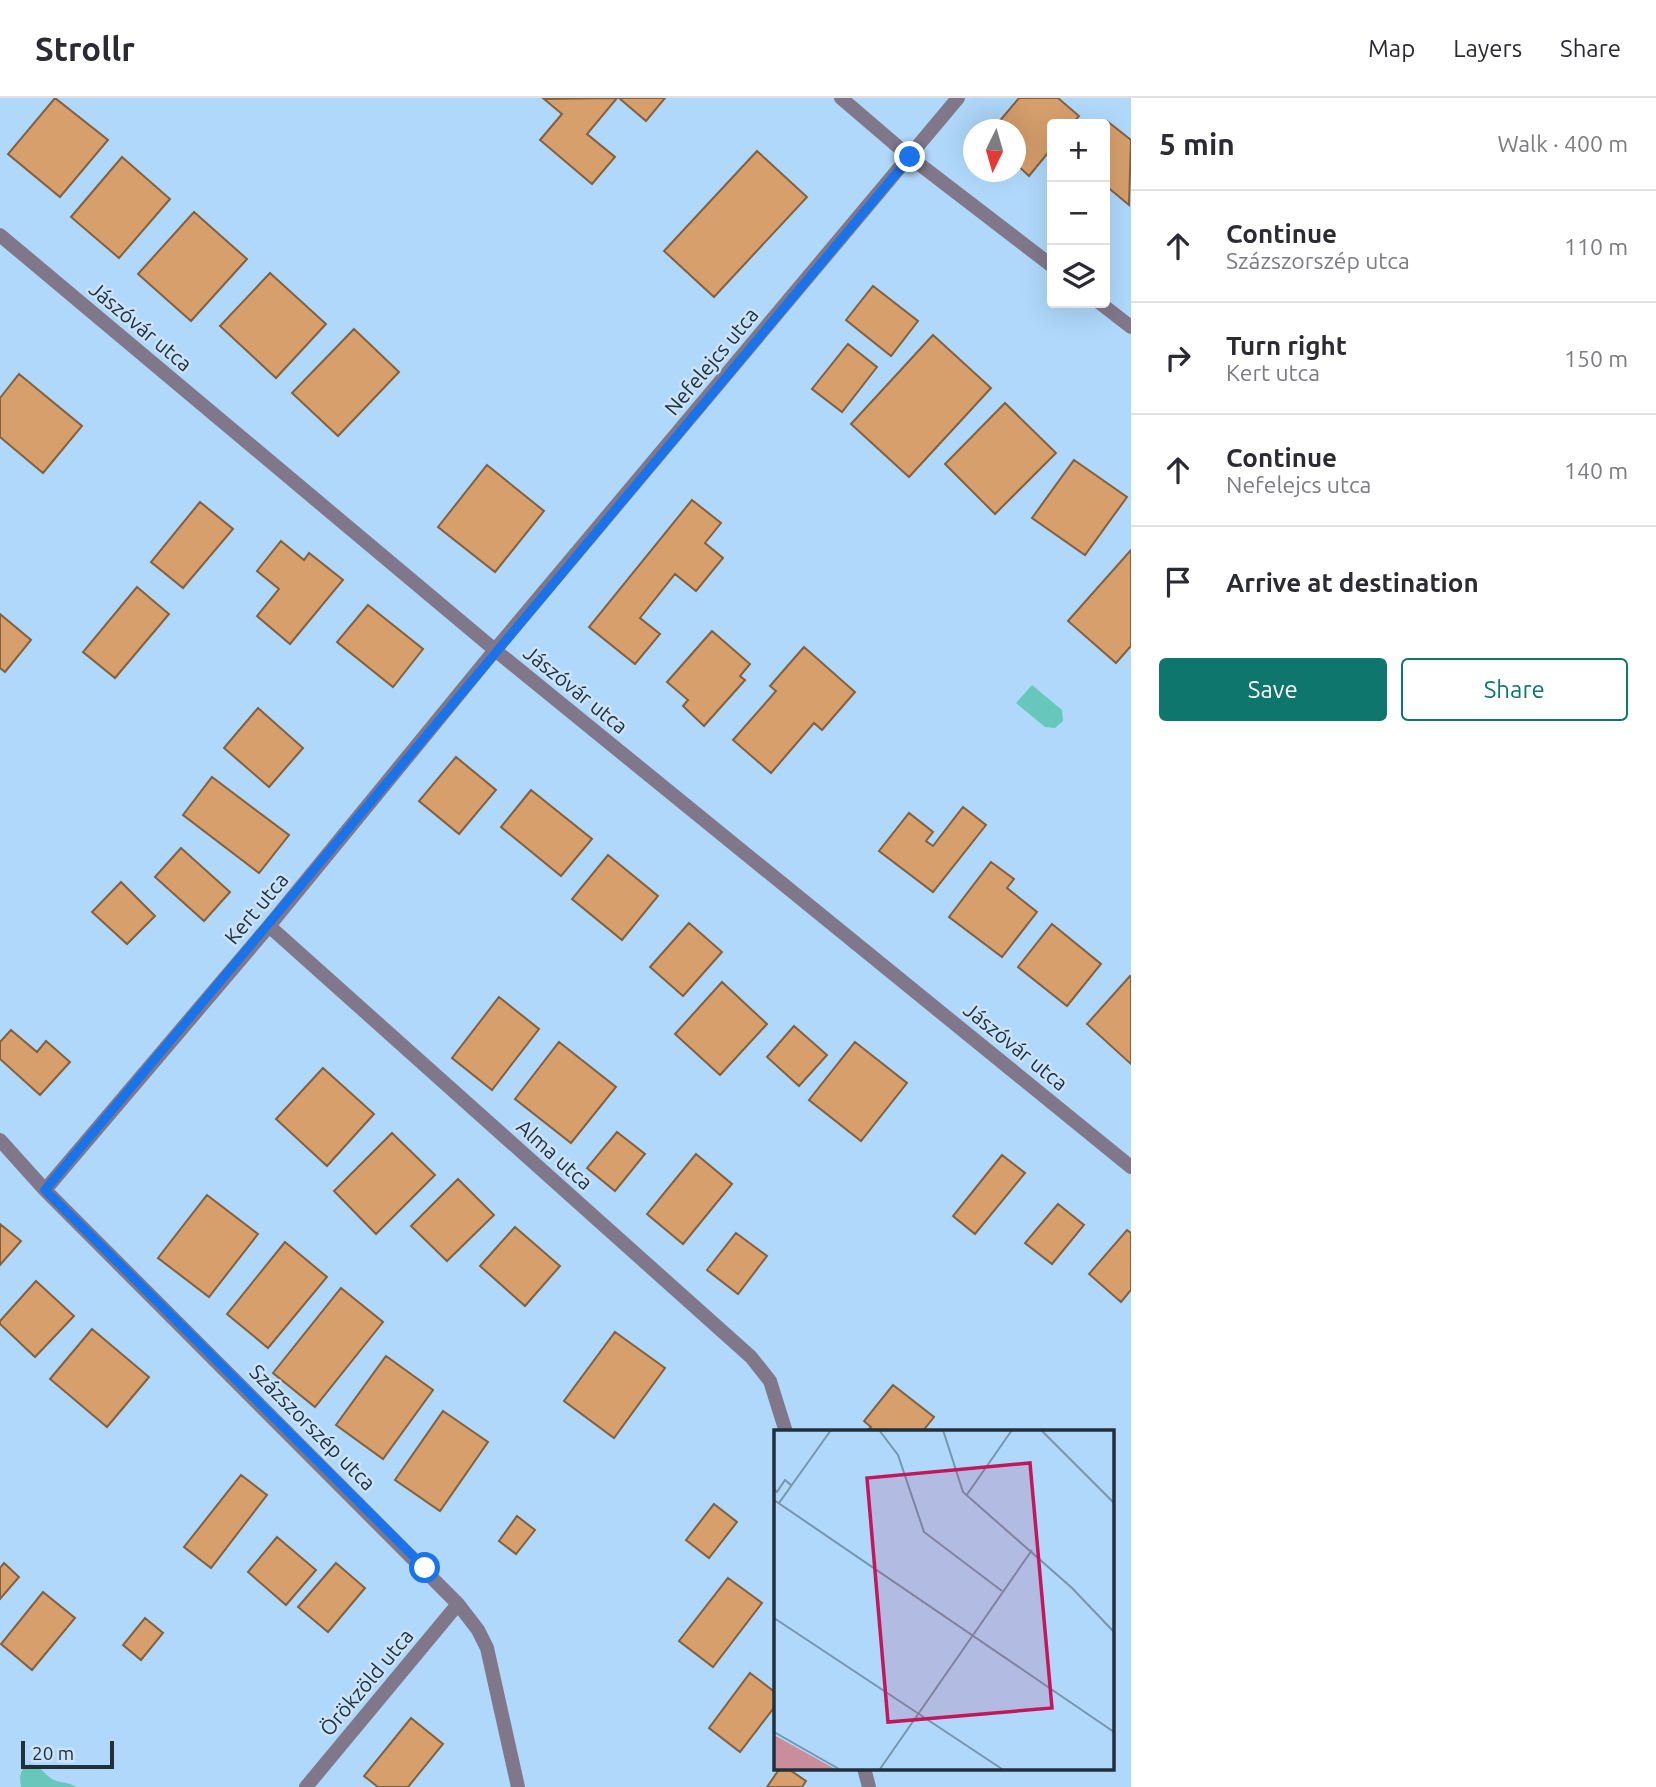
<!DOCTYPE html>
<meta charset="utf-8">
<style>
body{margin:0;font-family:Ubuntu,sans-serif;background:#f2f2f3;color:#2b2b33}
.controls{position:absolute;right:21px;top:21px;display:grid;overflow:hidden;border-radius:7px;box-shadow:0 7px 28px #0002}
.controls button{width:63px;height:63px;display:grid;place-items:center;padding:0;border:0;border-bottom:2px solid #e1e1e2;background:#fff;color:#2b2b33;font:35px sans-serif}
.compass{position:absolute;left:963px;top:21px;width:63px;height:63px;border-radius:50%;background:#fff;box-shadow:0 7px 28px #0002;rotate:185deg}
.scale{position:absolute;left:21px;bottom:18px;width:93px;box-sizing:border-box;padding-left:7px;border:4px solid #20303d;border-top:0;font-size:19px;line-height:24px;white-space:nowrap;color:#20303d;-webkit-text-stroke:5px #cbe3f8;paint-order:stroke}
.stop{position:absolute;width:21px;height:21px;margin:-16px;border:5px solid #1a73e8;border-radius:50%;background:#fff}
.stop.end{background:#1a73e8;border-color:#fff;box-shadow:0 2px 7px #0008}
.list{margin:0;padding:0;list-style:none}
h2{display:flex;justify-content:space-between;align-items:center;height:91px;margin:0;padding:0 28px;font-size:30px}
h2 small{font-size:23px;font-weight:400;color:#7c7c81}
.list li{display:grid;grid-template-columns:46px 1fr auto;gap:21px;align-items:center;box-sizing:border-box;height:112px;padding:0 28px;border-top:2px solid #e1e1e2}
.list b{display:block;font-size:26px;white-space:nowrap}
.list p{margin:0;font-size:23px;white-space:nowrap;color:#7c7c81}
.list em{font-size:23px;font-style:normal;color:#7c7c81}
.actions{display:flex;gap:14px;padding:21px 28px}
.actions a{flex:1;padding:16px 0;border:2px solid #0f766e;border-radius:7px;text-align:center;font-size:24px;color:#0f766e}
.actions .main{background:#0f766e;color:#fff}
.icon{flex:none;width:38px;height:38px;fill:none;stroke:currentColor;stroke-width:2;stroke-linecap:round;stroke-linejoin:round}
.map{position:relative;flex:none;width:1131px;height:1689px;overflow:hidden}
header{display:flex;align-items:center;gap:42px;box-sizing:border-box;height:98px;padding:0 35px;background:#fff;border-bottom:2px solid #e1e1e2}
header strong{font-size:33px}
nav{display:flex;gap:38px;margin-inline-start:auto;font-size:24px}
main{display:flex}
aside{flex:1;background:#fff}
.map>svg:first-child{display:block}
</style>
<header>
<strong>Strollr</strong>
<nav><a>Map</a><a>Layers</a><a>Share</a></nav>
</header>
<main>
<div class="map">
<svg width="1131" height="1689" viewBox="0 0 1131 1689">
<rect width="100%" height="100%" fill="#afd8fa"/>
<!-- water -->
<path fill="#67c7ba" d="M1032,587l30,25 1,11 -8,7 -10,-1 -29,-24z
M30,1666c12,2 14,11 24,16 8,3 15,2 22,7h-55c-2,-10 -1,-19 9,-23z"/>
<!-- building -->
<path fill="#d69f6c" stroke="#826040" stroke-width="2" d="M55,0l53,42 -48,57 -52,-43z
M617,0l-30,36 28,23 -23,27 -52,-44 22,-26 -18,-15z
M619,0h46l-19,23z
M1019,0h39l21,18 -7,8h-20v24l-23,28 -13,-12v-34h-24z
M1107,23l24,19 -2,65 -24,-20v-61z
M757,53l50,46 -93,100 -50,-46z
M122,59l48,42 -51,59 -48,-41z
M194,114l53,47 -56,62 -53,-47z
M270,175l56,51 -50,54 -56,-52z
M873,188l45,35 -27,35 -45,-36z
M354,231l45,43 -61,64 -46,-43z
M933,237l58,53 -82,89 -58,-53z
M848,246l29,23 -35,45 -30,-23z
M19,276l63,52 -39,47 -43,-36v-39z
M1005,305l51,50 -61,61 -50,-50z
M1074,362l53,37 -42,58 -53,-37z
M487,367l57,46 -49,61 -57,-45z
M692,402l29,23 -16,20 18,15 -27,33 -21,-17 -35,44 20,16 -25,30 -46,-37z
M200,404l33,27 -50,59 -32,-26z
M281,443l23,19 5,-7 34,27 -53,64 -33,-28 22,-27 -22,-18z
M1131,452v96l-15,17 -48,-42z
M137,489l32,27 -54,64 -32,-26z
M368,507l55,44 -30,38 -56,-45z
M0,516l31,26 -26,32 -5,-4z
M712,533l38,33 -10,12 5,4 -41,46 -21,-20 5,-6 -21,-18z
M804,549l51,45 -33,38 -8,-7 -43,50 -38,-33 43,-49 -6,-5z
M258,610l45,40 -34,39 -45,-39z
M456,659l40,33 -37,44 -40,-33z
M212,679l77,58 -30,38 -76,-58z
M531,692l61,49 -31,37 -60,-49z
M963,709l23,18 -53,67 -54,-41 30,-38 24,19 -7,9 7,5z
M181,750l49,44 -26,29 -49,-44z
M608,757l50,41 -36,44 -50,-41z
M991,764l23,17 -7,9 30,24 -35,45 -53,-40z
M121,784l34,34 -28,28 -35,-32z
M689,825l33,29 -39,44 -33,-29z
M1052,826l49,40 -34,42 -49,-39z
M1130,878l1,1v87l-44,-40z
M722,884l45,42 -47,51 -45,-41z
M499,899l40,32 -47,61 -40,-32z
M794,928l33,29 -28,31 -32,-29z
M11,932l26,22 9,-11 24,21 -30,33 -40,-36v-17z
M559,944l57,45 -45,56 -56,-44z
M855,944l52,41 -46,58 -52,-41z
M323,970l51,46 -47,52 -51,-47z
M617,1034l28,22 -30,37 -28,-23z
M392,1035l43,42 -59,59 -42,-43z
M696,1056l36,30 -49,60 -36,-30z
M1002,1057l23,18 -50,61 -22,-18z
M458,1081l36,36 -47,46 -36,-35z
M207,1097l51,39 -49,63 -51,-39z
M1058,1106l26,21 -32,39 -27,-21z
M0,1126l21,17 -21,24z
M515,1129l45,39 -35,40 -45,-40z
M1127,1132l4,3v57l-10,12 -32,-28z
M736,1135l31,23 -29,38 -31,-24z
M285,1144l42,35 -59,71 -41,-34z
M36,1183l38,35 -39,41 -35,-33v-3z
M341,1190l42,34 -68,85 -42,-34z
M92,1231l57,48 -42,50 -57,-48z
M615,1234l50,36 -51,70 -50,-37z
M386,1258l47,34 -50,69 -47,-34z
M893,1287l41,32 -12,15h-56l5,-5 -7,-6z
M443,1313l45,31 -48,69 -45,-31z
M241,1377l26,20 -56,73 -27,-21z
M714,1406l23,18 -28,36 -23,-18z
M517,1418l18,14 -19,24 -17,-13z
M277,1439l39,33 -30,35 -38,-33z
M4,1465l15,14 -19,22v-31z
M336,1465l29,25 -37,44 -30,-25z
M728,1480l34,25 -49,64 -34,-26z
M43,1494l32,26 -43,52 -31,-26z
M145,1520l18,15 -22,27 -18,-15z
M750,1575l26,20v12l-36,47 -31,-24z
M411,1620l32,26 -35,43h-30l-14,-11z
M780,1670h7l19,13 -4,6h-35z"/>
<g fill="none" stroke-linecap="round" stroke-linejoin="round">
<!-- minor -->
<path stroke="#80788a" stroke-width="14" d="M841,0l69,59 142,109
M0,137l495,415 636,517
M1100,205l31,24
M269,828l482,431 19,24 16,51
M0,1042l45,50 413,414 20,26 9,18 31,139
M45,1092l224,-264 226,-276 463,-552
M864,1670l5,19
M306,1689l152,-183"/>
</g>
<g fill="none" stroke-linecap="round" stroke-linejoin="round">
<!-- route -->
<path stroke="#1a73e8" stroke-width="9" d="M425,1470l-380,-378c290,-343 576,-689 865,-1033"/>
</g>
<g text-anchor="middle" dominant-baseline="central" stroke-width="5" stroke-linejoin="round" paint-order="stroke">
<!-- street labels -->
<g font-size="21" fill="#20303d" stroke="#cbe3f8">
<text transform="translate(141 228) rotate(40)">Jászóvár utca</text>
<text transform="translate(711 263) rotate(-50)">Nefelejcs utca</text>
<text transform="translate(576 591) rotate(39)">Jászóvár utca</text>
<text transform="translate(256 810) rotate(-50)">Kert utca</text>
<text transform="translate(1016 948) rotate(39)">Jászóvár utca</text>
<text transform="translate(555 1056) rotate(42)">Alma utca</text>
<text transform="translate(313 1329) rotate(45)">Százszorszép utca</text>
<text transform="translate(366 1584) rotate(-50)">Örökzöld utca</text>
</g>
</g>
<!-- overview -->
<g transform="translate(774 1332)">
<rect width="340" height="340" fill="#afd8fa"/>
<path d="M0,305l61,34h-61z" fill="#c98d9b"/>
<path fill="none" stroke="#7695ae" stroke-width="2" d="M105,0l19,25 26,77 78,59M169,0l20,62 109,96 42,44M267,0l73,73M0,59l3,3 8,-12 6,5M192,66l46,-66M0,70l340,232M5,73l52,-73M0,188l228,151M0,302l65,37M106,339l152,-219"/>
<path fill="#c2185b" fill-opacity="0.15" stroke="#c2185b" stroke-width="3.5" d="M256,33l22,245 -164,14 -21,-244z"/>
<rect width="340" height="340" fill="none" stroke="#20303d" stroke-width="3.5"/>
</g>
</svg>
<div class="controls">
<button>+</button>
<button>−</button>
<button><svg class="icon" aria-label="layers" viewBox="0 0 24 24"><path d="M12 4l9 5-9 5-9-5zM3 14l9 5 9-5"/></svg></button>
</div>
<svg class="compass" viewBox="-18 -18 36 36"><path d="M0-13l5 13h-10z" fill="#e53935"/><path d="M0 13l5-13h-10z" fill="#7c7c81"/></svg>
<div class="scale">20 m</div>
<div class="stop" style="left:425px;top:1470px"></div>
<div class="stop end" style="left:910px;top:59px"></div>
</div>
<aside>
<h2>5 min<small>Walk · 400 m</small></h2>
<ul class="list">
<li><svg class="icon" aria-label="ahead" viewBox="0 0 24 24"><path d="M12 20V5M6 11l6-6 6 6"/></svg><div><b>Continue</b><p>Százszorszép utca</p></div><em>110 m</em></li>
<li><svg class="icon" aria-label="right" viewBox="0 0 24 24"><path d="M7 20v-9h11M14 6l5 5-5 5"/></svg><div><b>Turn right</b><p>Kert utca</p></div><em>150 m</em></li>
<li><svg class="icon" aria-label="ahead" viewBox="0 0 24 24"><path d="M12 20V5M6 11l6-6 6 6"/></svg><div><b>Continue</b><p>Nefelejcs utca</p></div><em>140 m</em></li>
<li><svg class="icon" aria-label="arrive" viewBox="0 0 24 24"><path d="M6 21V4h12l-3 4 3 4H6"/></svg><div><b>Arrive at destination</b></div></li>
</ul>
<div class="actions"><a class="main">Save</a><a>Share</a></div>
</aside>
</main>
